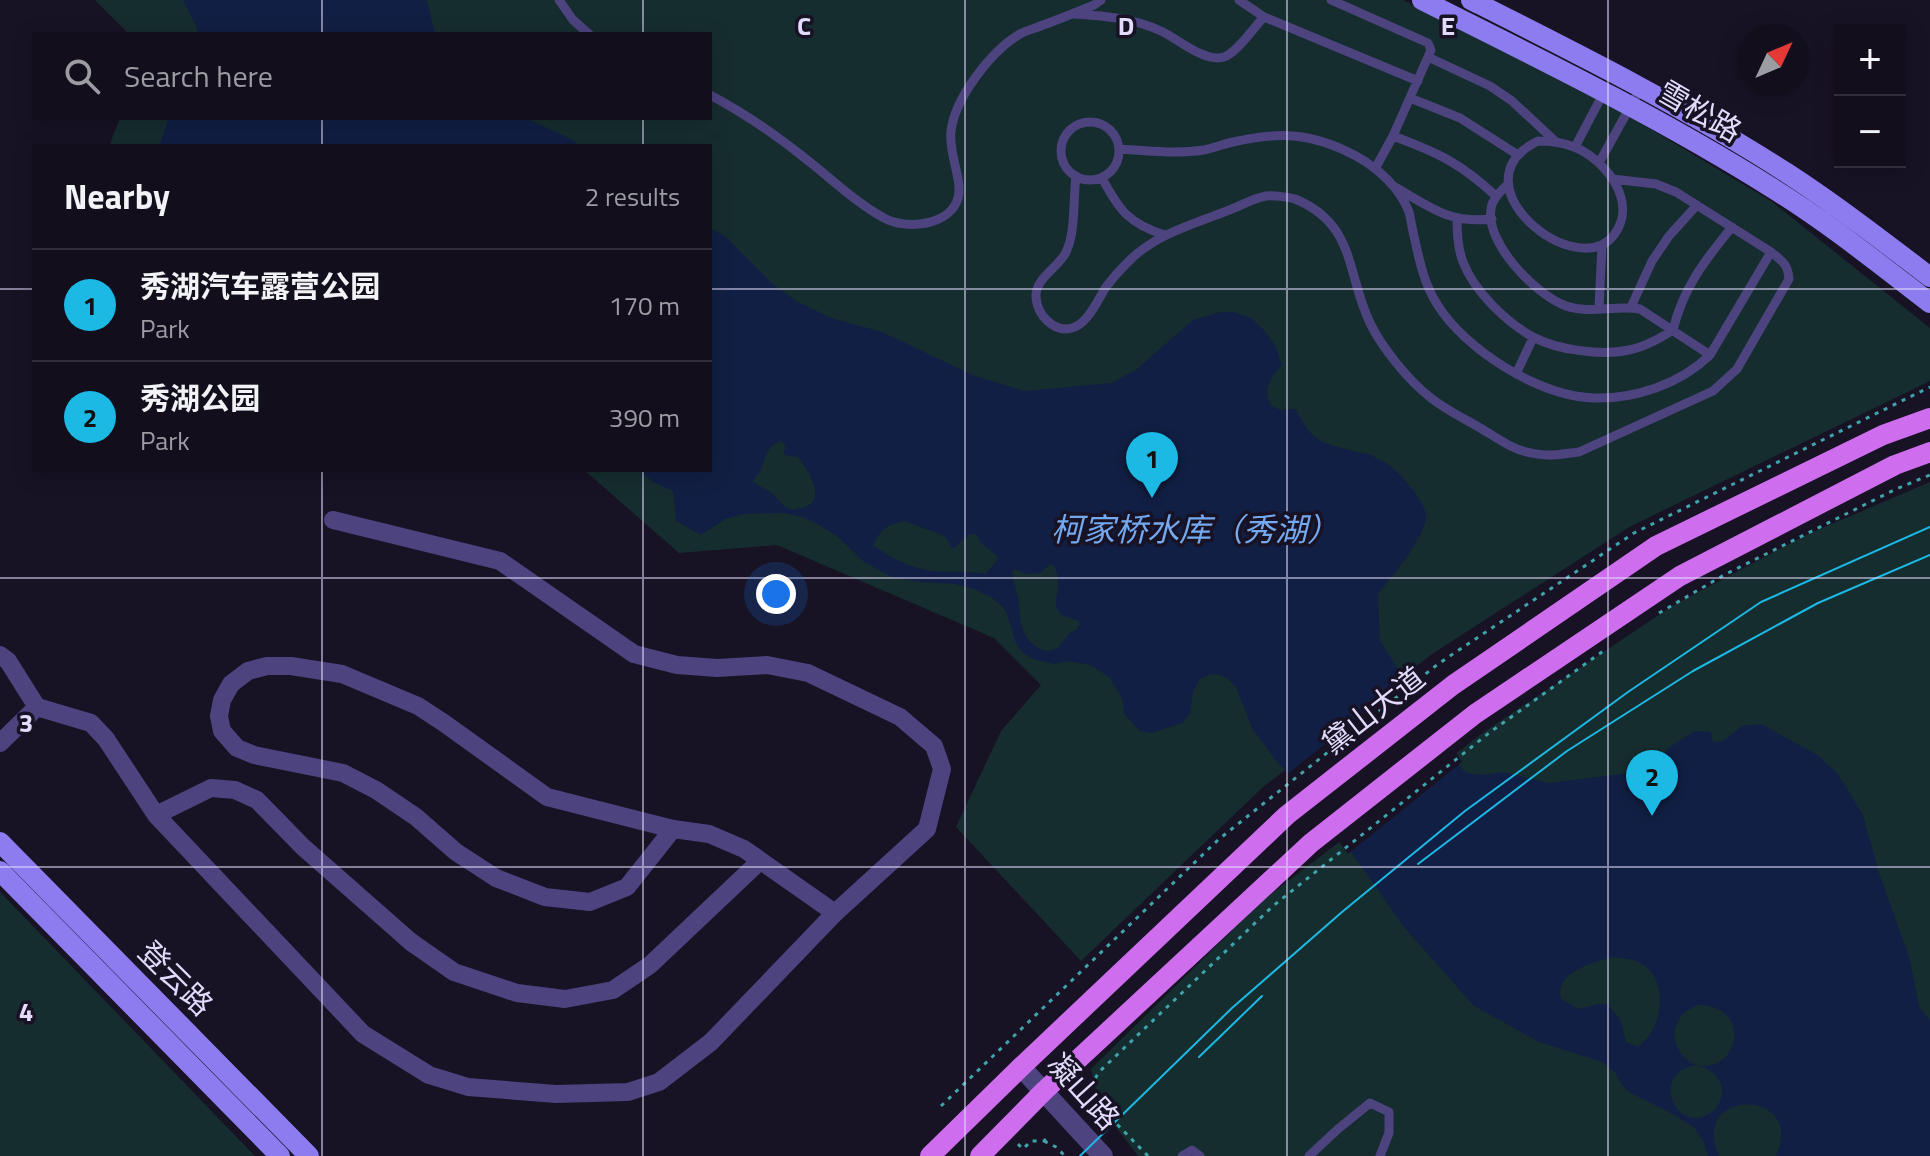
<!DOCTYPE html>
<meta charset="utf-8">
<style>
body{margin:0;font-family:"Titillium Web","Noto Sans SC",sans-serif;background:#1f1c29;color:#f1f3f6}
.controls{position:absolute;right:24px;top:24px;display:grid;overflow:hidden;border-radius:0px;box-shadow:0 4px 20px #0003}
.controls button{width:72px;height:72px;display:grid;place-items:center;padding:0;border:0;border-bottom:2px solid #312e3b;background:#120e1c;color:#f1f3f6;font:40px sans-serif}
.compass{position:absolute;left:1738px;top:24px;width:72px;height:72px;border-radius:50%;background:#120e1c;box-shadow:0 4px 20px #0003;rotate:46deg}
.you{position:absolute;left:776px;top:594px;width:28px;height:28px;margin:-20px;border:6px solid #fff;border-radius:50%;background:#1a73e8;box-shadow:0 0 0 12px #1a73e833}
.badge{display:grid;place-items:center;width:52px;height:52px;border-radius:50%;background:#1cb9e5;color:#111;font-size:26px;font-weight:700}
.pin{position:absolute;translate:-50% -66px;filter:drop-shadow(0 2px 4px #0008)}
.pin::after{content:'';position:absolute;top:42px;width:28px;height:24px;background:inherit;clip-path:polygon(0 0,100% 0,50% 100%)}
.list{margin:0;padding:0;list-style:none}
h2{display:flex;justify-content:space-between;align-items:center;height:104px;margin:0;padding:0 32px;font-size:34px}
h2 small{font-size:26px;font-weight:400;color:#9c9ca3}
.list li{display:grid;grid-template-columns:52px 1fr auto;gap:24px;align-items:center;box-sizing:border-box;height:112px;padding:0 32px;border-top:2px solid #312e3b}
.list b{display:block;font-size:30px;white-space:nowrap}
.list p{margin:0;font-size:26px;white-space:nowrap;color:#9c9ca3}
.list em{font-size:26px;font-style:normal;color:#9c9ca3}
.icon{flex:none;width:44px;height:44px;fill:none;stroke:currentColor;stroke-width:2;stroke-linecap:round;stroke-linejoin:round}
.map{position:relative;flex:none;width:1930px;height:1156px;overflow:hidden}
.search{position:absolute;background:#120e1c;box-shadow:0 4px 20px #0003;left:32px;top:32px;width:680px;height:88px;display:flex;align-items:center;gap:20px;box-sizing:border-box;padding:0 28px;border-radius:0px;color:#9c9ca3;font-size:30px}
.panel{position:absolute;background:#120e1c;box-shadow:0 4px 20px #0003;left:32px;top:144px;width:680px;height:328px;border-radius:0px}
.map>svg:first-child{display:block}
</style>
<div class="map">
<svg width="1930" height="1156" viewBox="0 0 1930 1156">
<rect width="100%" height="100%" fill="#181225"/>
<!-- green -->
<path fill="#162d2f" d="M95,0h1308l209,106 159,95 159,127v53l-299,145 -199,128 -170,134 -181,173 -125,-134 45,-96 40,-46 -47,-47 -217,-93 -98,8 -95,-83h126v-324h-601l11,-28h590v-84h-581z
M1930,482v674h-792l-39,-51 -8,-36 172,-169 221,-168 188,-126 134,-71z
M0,892l255,264h-255z"/>
<!-- water -->
<path fill="#121f44" fill-rule="evenodd" d="M183,0h244l8,34h-237l-2,-8z
M169,118h356l48,22 7,6h-421z
M710,228l15,8 48,48 23,17 35,17 51,14 93,44 50,15 87,-8 25,-14 56,-49 27,-8h13l18,6 13,12 12,17 6,19c-13,12 -19,23 -11,40l10,4 15,-1c17,35 26,34 62,43 5,1 12,2 17,5 14,6 24,16 33,27 7,8 17,21 18,32 1,19 -35,62 -48,78l2,47 79,124 7,8 19,2 18,-3 46,11 73,-9 39,-15 8,-12 26,-16 16,1 2,10 10,-1 19,-15 19,-2 55,30 22,20 25,41 16,58 31,87 9,47 11,13v136h-154c31,-68 -88,-69 -57,0h-11l-4,-13 -9,-15 -26,-16 -40,-20 -8,-8 -5,-11 -14,-11 -63,-20 -65,-36 -70,-79 -82,-116 -47,-52 -23,-31 -16,-41 -9,-9 -6,-3 -10,-1 -11,5 -7,13 -3,22 -8,9 -30,10 -12,-2 -16,-17 -2,-16 -12,-20 -19,-13 -23,-4 -14,3 -21,-5 -11,-7 -7,-11 -8,-27 -4,-7 -12,-10 -17,-8 -19,-5 -33,-2 -30,-5 -28,-15 -27,-26 -20,-12 -15,-7 -18,-4 -40,1 -19,5 -24,16 -25,-14 -3,-30 -20,-9 -14,-12h71zM781,441l4,4 -1,10 14,2c11,15 31,45 3,51 -7,1 -6,3 -13,0 -8,-4 -12,-12 -19,-17 -6,-3 -11,-5 -16,-10 2,-4 6,-7 8,-12 7,-14 3,-21 20,-28zM905,521c6,3 37,13 39,15 3,2 6,9 7,12h4c4,-6 10,-9 15,-14h6l5,9 16,13 1,4 -13,14c-18,-4 -35,-1 -52,-3 -23,-3 -42,-13 -60,-26 8,-16 15,-21 32,-24zM1049,565h4c17,25 -17,48 25,55l2,4 -4,6c-13,4 -12,17 -24,20 -7,2 -13,-1 -18,-5 -16,-12 -13,-31 -16,-48 -2,-9 -5,-17 -6,-26l3,-2 11,5 15,-1zM1615,957c8,1 18,2 25,6 25,13 24,48 11,70 -3,5 -9,10 -13,14l-12,-5 -6,-23 -13,-15h-9l-19,5 -18,-10c-7,-27 34,-38 54,-42zM1698,1005c20,0 39,11 36,34 -1,8 -5,16 -12,21 -35,25 -73,-36 -24,-55zM1697,1065c16,4 31,18 23,36 -2,6 -7,11 -13,14 -33,17 -57,-44 -10,-50z"/>
<!-- pier -->
<path fill="#181225" d="M1408,678l54,84 -114,92 -29,-41 -34,-37z"/>
<g fill="none" stroke-linecap="round" stroke-linejoin="round">
<!-- path -->
<path stroke="#3ea5ac" stroke-width="3" stroke-dasharray="4 6" stroke-linecap="butt" d="M1659,613l65,-38 172,-86 34,-14
M941,1106l277,-266 220,-176 196,-131 296,-146
M1044,1141l12,6 9,9
M1018,1144l5,5 8,-8h13l4,-4
M1148,1156l-38,-39 -16,-19 -2,-14 7,-12 174,-166 216,-173 117,-84"/>
<!-- service -->
<path stroke="#4c437f" stroke-width="9" d="M559,0l14,20 16,14
M1239,0l25,17 154,64
M1331,0l97,43 3,7 -38,86 -17,31
M1075,14c30,2 58,4 86,17 17,8 44,32 63,26 13,-4 30,-30 40,-40
M1428,57l62,29 22,15 43,40
M710,95c36,19 69,42 101,68 24,19 47,41 73,55 22,12 66,8 74,-20 5,-17 -10,-46 -7,-67 4,-33 40,-80 69,-97 7,-4 16,-6 23,-9 17,-6 34,-13 51,-20l7,-5
M1410,98l50,20 58,37
M1061 151a29 29 0 1 1 58 0a29 29 0 1 1-58 0Z
M1393,136c46,17 67,27 103,60
M1538,141c12,0 24,1 36,6 31,12 65,55 40,88 -38,49 -162,-52 -76,-94z
M1575,147l30,-57
M1119,149c29,2 57,5 85,1 10,-2 19,-6 29,-8 48,-11 80,-9 123,14 22,12 44,32 53,56 2,8 3,16 5,24 5,23 10,48 23,68 28,46 102,92 157,94 42,1 86,-14 116,-43l61,-103
M1599,163l42,-76
M1076,176c-3,22 0,59 -11,78 -8,14 -30,25 -29,43 1,18 18,36 36,31 16,-4 26,-29 34,-41 6,-8 13,-16 20,-23 28,-30 68,-40 106,-55 10,-4 22,-11 34,-13 7,-1 22,1 29,3 61,25 51,74 75,124 12,25 39,58 61,75 15,12 34,21 51,31 15,9 31,21 49,24 15,4 32,1 48,-1l134,-61 24,-22 52,-90c-1,-15 -7,-18 -18,-27l-95,-60 -20,-8 -44,-5
M1102,178c17,32 27,46 63,57
M1508,184c-7,7 -16,15 -17,25 -6,34 45,86 75,97 24,8 49,-1 74,3l70,46
M1395,187c35,20 54,37 97,32
M1457,220c0,13 1,29 6,42 11,29 43,60 70,75 24,13 69,19 96,13 16,-3 30,-11 44,-20 10,-42 32,-70 59,-103
M1631,307l21,-46 17,-25 28,-31
M1599,308l3,-63
M1516,374l17,-36
M1182,1156l10,-6 8,6
M1309,1156l29,-27 32,-26 19,9v21l-9,23"/>
<!-- minor -->
<path stroke="#4c437f" stroke-width="18" d="M0,655l8,6 29,46 54,16 15,16 50,76 207,219 66,41 39,12 88,7 72,-2 31,-10 52,-40 124,-129 92,-84 15,-60 -8,-23 -34,-29 -92,-44 -41,-8 -50,3 -40,-3 -43,-11 -134,-93 -167,-41
M0,743l37,-36
M156,815l55,-27 24,2 22,10 46,47 108,95 43,30 63,21 48,6 48,-9 37,-25 110,-104
M673,829l-46,58 -37,15 -45,-5 -49,-19 -40,-26 -40,-35 -40,-27 -33,-17 -89,-18 -17,-7 -15,-17 -3,-15 3,-16 9,-16 17,-13 19,-5h24l51,8 76,32 26,17 103,74 126,32 36,5 35,15 91,64"/>
<!-- tertiary -->
<path stroke="#4c437f" stroke-width="20" d="M1021,1067l82,89"/>
<!-- secondary -->
<path stroke="#8d7cf0" stroke-width="20" d="M1422,0c118,59 237,117 350,188 55,34 106,75 158,115
M1471,0c107,54 215,108 316,173 49,32 96,68 143,104
M0,842l309,314
M0,871l280,285"/>
<!-- primary -->
<path stroke="#ce6eef" stroke-width="20" d="M930,1156l91,-89 266,-252 166,-130 203,-139 227,-111 47,-17
M980,1156l64,-65 267,-248 164,-129 205,-138 215,-111 35,-13"/>
<!-- tram -->
<path stroke="#1cb9e5" stroke-width="2" d="M1418,864l149,-113 126,-80 125,-68 112,-48
M1199,1057l63,-61
M1080,1156l152,-148 110,-96 123,-101 163,-119 133,-90 169,-75"/>
</g>
<!-- grid -->
<path fill="none" stroke="#e2dbfb" stroke-width="2" stroke-opacity="0.55" d="M322,0v34M643,0v34M965,0v1156M1287,0v1156M1608,0v1156M322,118v28M643,118v28M0,289h34M710,289h1220M322,470v686M643,470v686M0,578h1930M0,867h1930"/>
<g text-anchor="middle" dominant-baseline="central" stroke-width="7" stroke-linejoin="round" paint-order="stroke">
<!-- street labels -->
<g font-size="30" fill="#e2dbfb" stroke="#181225">
<text transform="translate(1700 111) rotate(30)">雪松路</text>
<text transform="translate(1373 710) rotate(-38)">黛山大道</text>
<text transform="translate(176 978) rotate(45)">登云路</text>
<text transform="translate(1084 1091) rotate(48)">凝山路</text>
</g>
<!-- water labels -->
<g font-size="32" font-style="italic" fill="#74a8ef" stroke="#181225">
<text x="1195" y="529">柯家桥水库（秀湖）</text>
</g>
</g>
<g font-size="26" text-anchor="middle" font-weight="bold" fill="#e2dbfb" stroke="#181225" stroke-width="7" stroke-linejoin="round" paint-order="stroke">
<text x="804" y="35">C</text>
<text x="1126" y="35">D</text>
<text x="1448" y="35">E</text>
<text x="26" y="732">3</text>
<text x="26" y="1021">4</text>
</g>
</svg>
<div class="controls">
<button>+</button>
<button>−</button>
</div>
<svg class="compass" viewBox="-18 -18 36 36"><path d="M0-13l5 13h-10z" fill="#e53935"/><path d="M0 13l5-13h-10z" fill="#9c9ca3"/></svg>
<div class="you"></div>
<div class="pin badge" style="left:1152px;top:498px">1</div>
<div class="pin badge" style="left:1652px;top:816px">2</div>
<div class="search"><svg class="icon" aria-label="search" viewBox="0 0 24 24"><circle cx="10" cy="10" r="6"/><path d="M15 15l6 6"/></svg>Search here</div>
<section class="panel">
<h2>Nearby<small>2 results</small></h2>
<ul class="list">
<li><span class="badge">1</span><div><b>秀湖汽车露营公园</b><p>Park</p></div><em>170 m</em></li>
<li><span class="badge">2</span><div><b>秀湖公园</b><p>Park</p></div><em>390 m</em></li>
</ul>
</section>
</div>
